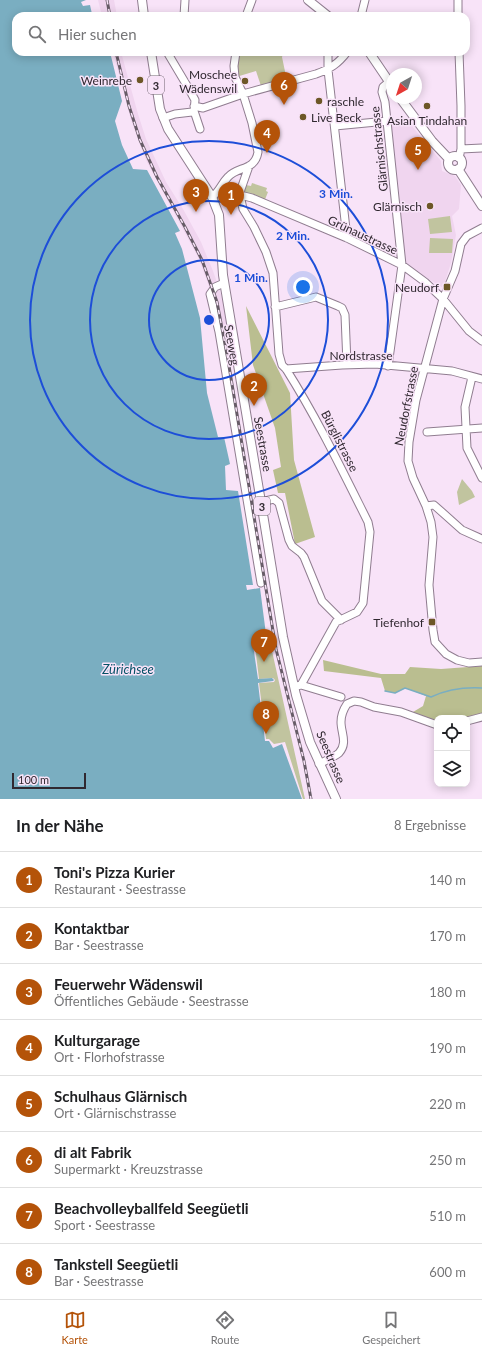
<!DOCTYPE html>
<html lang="de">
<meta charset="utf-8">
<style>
body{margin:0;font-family:Lato,sans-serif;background:#f6f6f6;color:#202124}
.controls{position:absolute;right:12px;bottom:12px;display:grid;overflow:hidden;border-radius:8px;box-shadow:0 2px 10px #0003}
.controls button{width:36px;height:36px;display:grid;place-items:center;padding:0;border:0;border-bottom:1px solid #e0e0e0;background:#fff;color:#202124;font:20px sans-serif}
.compass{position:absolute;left:386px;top:68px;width:36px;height:36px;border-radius:50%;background:#fff;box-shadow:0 2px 10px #0003;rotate:219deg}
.scale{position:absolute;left:12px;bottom:10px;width:74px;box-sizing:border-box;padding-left:4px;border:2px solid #302830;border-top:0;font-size:11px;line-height:14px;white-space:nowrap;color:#302830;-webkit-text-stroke:3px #f8e3f8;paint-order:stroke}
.you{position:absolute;left:303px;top:287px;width:14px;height:14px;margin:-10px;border:3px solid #fff;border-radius:50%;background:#1a73e8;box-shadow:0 0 0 6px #1a73e833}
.badge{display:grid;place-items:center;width:26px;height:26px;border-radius:50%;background:#b45309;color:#fff;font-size:13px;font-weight:700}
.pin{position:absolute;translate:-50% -33px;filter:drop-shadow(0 1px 2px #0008)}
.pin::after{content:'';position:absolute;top:21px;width:14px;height:12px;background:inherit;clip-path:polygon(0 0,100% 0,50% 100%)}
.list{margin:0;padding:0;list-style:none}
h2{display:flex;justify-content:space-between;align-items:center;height:52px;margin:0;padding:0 16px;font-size:17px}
h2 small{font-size:13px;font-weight:400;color:#757577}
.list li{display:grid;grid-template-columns:26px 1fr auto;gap:12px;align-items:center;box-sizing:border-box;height:56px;padding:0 16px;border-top:1px solid #e0e0e0}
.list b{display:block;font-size:15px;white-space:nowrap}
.list p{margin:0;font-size:13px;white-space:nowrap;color:#757577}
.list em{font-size:13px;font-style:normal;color:#757577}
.icon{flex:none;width:22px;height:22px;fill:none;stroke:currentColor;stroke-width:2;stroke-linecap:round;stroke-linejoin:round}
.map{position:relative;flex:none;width:482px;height:799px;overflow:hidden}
.search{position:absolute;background:#fff;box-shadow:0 2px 10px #0003;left:12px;right:12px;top:12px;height:44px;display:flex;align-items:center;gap:10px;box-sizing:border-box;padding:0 14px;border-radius:12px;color:#757577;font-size:15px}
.sheet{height:500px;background:#fff}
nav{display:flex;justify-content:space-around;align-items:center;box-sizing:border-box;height:56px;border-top:1px solid #e0e0e0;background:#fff;font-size:11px;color:#757577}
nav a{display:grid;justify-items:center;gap:2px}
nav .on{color:#b45309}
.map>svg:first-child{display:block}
</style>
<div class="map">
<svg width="482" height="799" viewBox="0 0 482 799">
<rect width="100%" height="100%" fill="#f8e3f8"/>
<!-- built -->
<path fill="#f0d5ef" d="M98,0h16l3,16h-15z
M113,52h8l17,62 8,25 20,43 17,27 18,33 12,29 11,32 10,56 -8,1 -12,-60 -15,-41 -52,-97 -6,-15 -10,-27z
M408,121l33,40 1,10 13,5 6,9 -2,24 -7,7 4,19 -5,28 -8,25 -38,-24 -14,-140z"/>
<!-- green -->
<path fill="#c1c49f" d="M236,52h48l-2,5 5,24 -25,8 -6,-18 -20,6z
M252,183l15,5 -1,3 2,1 -4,10 -20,-9 2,-8 5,1z
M450,216l2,16 -22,2 -2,-15z
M430,238l23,1 -1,14h-23z
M462,479l10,12 3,6 -16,8 -2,-13z
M270,642l35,157h-2l-18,-57 -11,2 -5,-5h-3l-7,-56 15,-1 1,-2 -2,-2 -14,1 -4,-33z"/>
<!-- forest -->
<path fill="#babe90" d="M246,306l44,87 4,67 21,77 -20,7 -10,-51h-7l-5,-23 8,-3 -6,-39 -22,-63z
M323,660l58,14h24l5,-7 31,2 41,-3v51l-45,1v7l-23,-9 -1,-4 10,-6 3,-10 -20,-8 -11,5 -10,-2 -4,-13 -57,-7z"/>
<!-- water -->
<path fill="#7aaec1" d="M0,0h86l-5,2 2,4 7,-1 2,9 -5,2h-71v36h94l12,49 -7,20 7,24 11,24 14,1 33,61 -5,2 7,16 18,69 7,75 11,44h6l6,27 -5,2 1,24 12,1 15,94h-7l1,5 13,-2 7,54 -14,3 5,34 14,-1 2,2 -1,1 -15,2 7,58h4l4,7 9,-4 20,55h-302z"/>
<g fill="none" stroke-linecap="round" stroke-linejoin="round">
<!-- stream -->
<path stroke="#7aaec1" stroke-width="1.5" d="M385,691l10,2 10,-5 26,9c17,-8 33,-10 51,-9"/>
<!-- minor casing -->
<g stroke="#907d90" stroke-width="9">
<path id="minor" d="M458,0v16
M184,16l1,-16
M246,16l6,-16
M361,16l4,-16
M167,52l22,37 6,11 -1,11 6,18
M328,52v18l19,168
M194,106l9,2 40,-14 73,-20c14,-5 22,-10 31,-22
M163,118l12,-4 17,-2 2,-1
M335,126l52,-5
M461,149l21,-1
M459,158l2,-9v-43l-2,-54
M249,166l-8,23 -1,6 3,14 11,18 12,25 7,21 6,81 3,11 4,4c31,49 56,101 82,153l2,10 -7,71 -6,9 -21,10 -35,63
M240,195l12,3 95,40 55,27 23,17 18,17 26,32 13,10
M212,197c8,-6 9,-13 16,-20 10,-11 27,-6 30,-25l-6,-29 -9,-29 -8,-17 -1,-11 2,-14
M482,228l-15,8 -6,8 -6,27 -12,28 -27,101 -7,42 -1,19 5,17 13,28 5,16 2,15 -4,48 4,45 2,12 11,12 11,6 12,3 13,-1
M224,283l-9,4 -5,7 9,38 42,251
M275,307l41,-10 22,9 4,2 3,7 2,49
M388,366l14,-101 -17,-163 -3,-10 1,-5 6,-5
M286,369l56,-4 33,-1 77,7 30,8
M472,377l-7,30 2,41 15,30
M427,432l55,-4
M261,502l13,-3 5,4 10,37 3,6 9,7 3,4 18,44 19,19
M426,506l8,-1 28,25 20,9
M297,686l4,-1 40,12
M467,721l15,-4
M319,764c6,-3 15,-7 20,-11 9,-10 2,-20 2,-31 0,-7 2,-12 6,-18l7,-3 7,1 13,5 27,5 36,13"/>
</g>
<!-- major casing -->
<g stroke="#907d90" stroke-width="10">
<path id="major" d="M142,0l2,16
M308,0l20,16
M151,52l9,57 8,20 44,68 7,18 4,60 38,227 22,135 13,58 14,47 26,57
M369,52l23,34
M400,98l32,43 17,18
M448 163a7 7 0 1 1 14 0a7 7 0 1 1-14 0Z
M458,169l24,37"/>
</g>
<!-- minor -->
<use href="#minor" stroke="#fff" stroke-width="7"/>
<!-- major -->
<use href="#major" stroke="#fff" stroke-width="8"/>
<!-- rail casing -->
<g stroke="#675c67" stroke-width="3">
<path id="rail" d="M107,0l3,16
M116,52l13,54 11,34 17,37 28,50 17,33 15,42 11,58 48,289 28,112 7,38"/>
</g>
<!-- rail -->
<use href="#rail" stroke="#f8e3f8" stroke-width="1.5" stroke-dasharray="4.5" stroke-linecap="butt"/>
</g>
<!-- distance rings -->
<g fill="none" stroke="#1d4ed8" stroke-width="2">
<circle cx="209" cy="320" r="60"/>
<circle cx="209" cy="320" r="119"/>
<circle cx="209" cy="320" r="179"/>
</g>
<!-- markers -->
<g fill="#6d5727" stroke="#f8e3f8" stroke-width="1.5">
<circle cx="140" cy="80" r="4"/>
<circle cx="245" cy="81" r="4"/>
<circle cx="319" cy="101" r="4"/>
<circle cx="427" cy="106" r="4"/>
<circle cx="303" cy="117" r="4"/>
<circle cx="430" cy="206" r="4"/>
<rect x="443" y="283" width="8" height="8" rx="2"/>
<rect x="428" y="618" width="8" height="8" rx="2"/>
</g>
<g text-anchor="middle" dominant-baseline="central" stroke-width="3" stroke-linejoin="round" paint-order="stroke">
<!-- shield labels -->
<g fill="#f8e3f8" stroke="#6c606c" stroke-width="1">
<rect x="148" y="76" width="16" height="18" rx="3"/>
<rect x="254" y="497" width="16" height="18" rx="3"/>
</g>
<g font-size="11" font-weight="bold" fill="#302830">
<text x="156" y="85">3</text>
<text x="262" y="506">3</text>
</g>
<!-- poi labels -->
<g font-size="12" fill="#302830" stroke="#f8e3f8" text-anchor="end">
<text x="237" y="74">Moschee<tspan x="237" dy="14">Wädenswil</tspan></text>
<text x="132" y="80">Weinrebe</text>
<text x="327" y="101" text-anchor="start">raschle</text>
<text x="311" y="117" text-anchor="start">Live Beck</text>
<text x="427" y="120" text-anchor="middle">Asian Tindahan</text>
<text x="422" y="206">Glärnisch</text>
<text x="439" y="287">Neudorf</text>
<text x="424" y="622">Tiefenhof</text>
</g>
<!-- street labels -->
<g font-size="12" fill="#302830" stroke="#f8e3f8">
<text transform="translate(379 149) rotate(-96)">Glärnischstrasse</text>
<text transform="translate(363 235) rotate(25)">Grünaustrasse</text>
<text transform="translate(232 345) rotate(80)">Seeweg</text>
<text x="361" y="355">Nordstrasse</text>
<text transform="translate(406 406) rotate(-79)">Neudorfstrasse</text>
<text transform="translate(340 441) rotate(63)">Bürglistrasse</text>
<text transform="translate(263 444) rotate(80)">Seestrasse</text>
<text transform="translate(331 757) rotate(67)">Seestrasse</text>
</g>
<!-- water labels -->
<g font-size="13" font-style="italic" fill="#045165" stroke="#f8e3f8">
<text x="128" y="669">Zürichsee</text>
</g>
</g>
<circle cx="209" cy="320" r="6" fill="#1d4ed8" stroke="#f8e3f8" stroke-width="2"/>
<g font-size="12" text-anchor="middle" font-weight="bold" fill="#1d4ed8" stroke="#f8e3f8" stroke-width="3" stroke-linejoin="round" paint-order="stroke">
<text x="336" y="198">3 Min.</text>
<text x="293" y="240">2 Min.</text>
<text x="251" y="282">1 Min.</text>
</g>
</svg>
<div class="controls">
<button><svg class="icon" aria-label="locate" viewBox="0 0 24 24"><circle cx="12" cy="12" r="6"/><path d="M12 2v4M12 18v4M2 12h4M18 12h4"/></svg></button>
<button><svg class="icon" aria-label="layers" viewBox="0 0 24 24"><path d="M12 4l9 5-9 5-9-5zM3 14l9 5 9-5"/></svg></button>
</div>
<svg class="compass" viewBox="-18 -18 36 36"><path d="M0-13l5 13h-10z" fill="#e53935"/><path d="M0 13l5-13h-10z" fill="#757577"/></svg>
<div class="scale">100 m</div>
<div class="you"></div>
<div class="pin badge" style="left:231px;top:215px">1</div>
<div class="pin badge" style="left:254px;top:406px">2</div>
<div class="pin badge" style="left:196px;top:212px">3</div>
<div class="pin badge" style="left:267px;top:153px">4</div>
<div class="pin badge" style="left:418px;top:170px">5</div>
<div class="pin badge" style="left:284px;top:105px">6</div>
<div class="pin badge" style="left:264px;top:662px">7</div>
<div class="pin badge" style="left:266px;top:734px">8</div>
<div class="search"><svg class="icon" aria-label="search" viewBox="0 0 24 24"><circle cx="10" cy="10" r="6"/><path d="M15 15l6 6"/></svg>Hier suchen</div>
</div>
<section class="sheet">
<h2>In der Nähe<small>8 Ergebnisse</small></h2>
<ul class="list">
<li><span class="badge">1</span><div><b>Toni's Pizza Kurier</b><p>Restaurant · Seestrasse</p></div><em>140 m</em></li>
<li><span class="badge">2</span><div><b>Kontaktbar</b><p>Bar · Seestrasse</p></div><em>170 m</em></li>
<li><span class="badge">3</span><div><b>Feuerwehr Wädenswil</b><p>Öffentliches Gebäude · Seestrasse</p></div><em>180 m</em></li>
<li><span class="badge">4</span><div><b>Kulturgarage</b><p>Ort · Florhofstrasse</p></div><em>190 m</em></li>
<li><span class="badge">5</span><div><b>Schulhaus Glärnisch</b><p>Ort · Glärnischstrasse</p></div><em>220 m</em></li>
<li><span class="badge">6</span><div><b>di alt Fabrik</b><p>Supermarkt · Kreuzstrasse</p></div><em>250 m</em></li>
<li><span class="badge">7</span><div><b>Beachvolleyballfeld Seegüetli</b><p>Sport · Seestrasse</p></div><em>510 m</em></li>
<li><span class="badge">8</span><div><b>Tankstell Seegüetli</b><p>Bar · Seestrasse</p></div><em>600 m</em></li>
</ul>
</section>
<nav>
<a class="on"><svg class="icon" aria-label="map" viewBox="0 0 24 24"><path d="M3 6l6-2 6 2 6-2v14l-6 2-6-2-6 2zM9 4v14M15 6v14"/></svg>Karte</a>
<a><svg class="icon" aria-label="directions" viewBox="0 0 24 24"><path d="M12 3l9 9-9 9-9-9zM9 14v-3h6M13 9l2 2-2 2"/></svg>Route</a>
<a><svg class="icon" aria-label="saved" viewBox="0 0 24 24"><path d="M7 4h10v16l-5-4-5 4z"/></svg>Gespeichert</a>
</nav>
